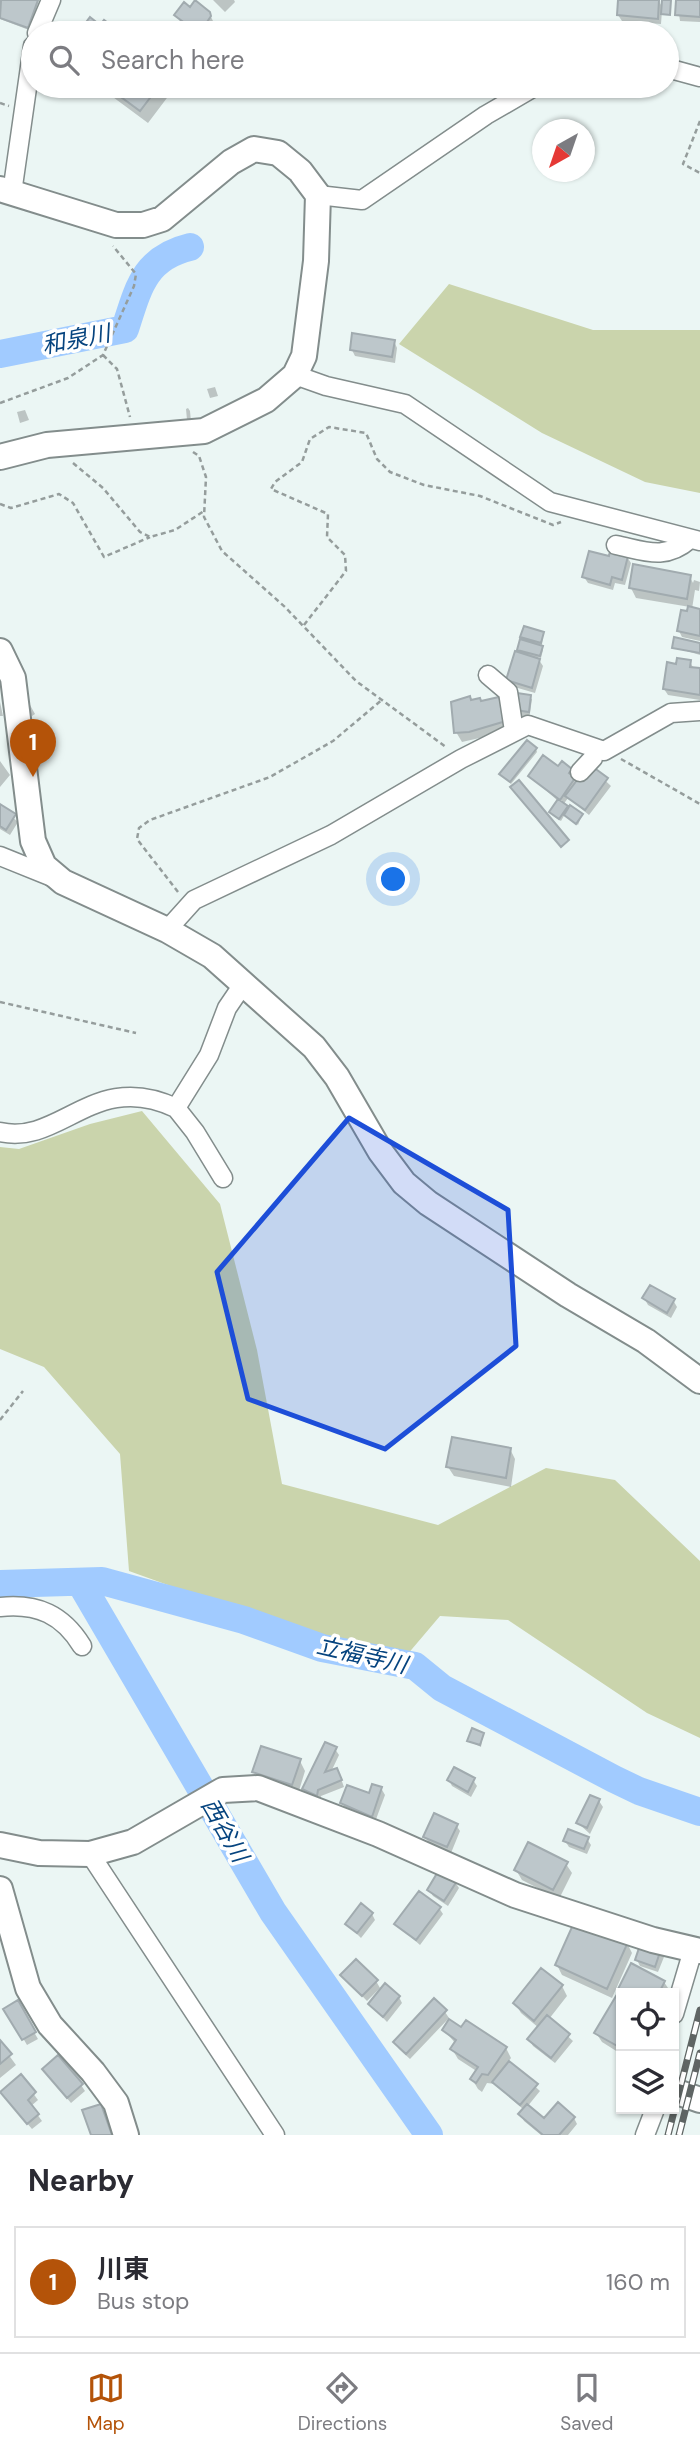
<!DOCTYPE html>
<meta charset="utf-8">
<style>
body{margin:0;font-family:"DM Sans","Noto Sans JP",sans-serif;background:#f7f7f7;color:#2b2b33}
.controls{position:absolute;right:21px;bottom:21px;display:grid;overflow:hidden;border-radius:0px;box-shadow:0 2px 5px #0004}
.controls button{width:63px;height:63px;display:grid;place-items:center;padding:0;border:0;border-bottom:2px solid #e1e1e2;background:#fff;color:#2b2b33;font:35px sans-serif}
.compass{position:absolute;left:532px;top:119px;width:63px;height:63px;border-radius:50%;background:#fff;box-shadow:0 2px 5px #0004;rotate:220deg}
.you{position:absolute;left:394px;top:880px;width:24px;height:24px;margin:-18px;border:5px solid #fff;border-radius:50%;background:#1a73e8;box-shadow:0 0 0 10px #1a73e833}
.badge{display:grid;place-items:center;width:46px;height:46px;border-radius:50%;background:#b45309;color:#fff;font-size:23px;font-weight:700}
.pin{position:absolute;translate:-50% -58px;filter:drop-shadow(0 2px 4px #0008)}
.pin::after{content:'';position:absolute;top:37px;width:24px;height:21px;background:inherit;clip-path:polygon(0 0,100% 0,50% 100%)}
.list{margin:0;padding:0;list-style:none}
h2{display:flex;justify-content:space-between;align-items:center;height:91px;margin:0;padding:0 28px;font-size:30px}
h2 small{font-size:23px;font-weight:400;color:#7c7c81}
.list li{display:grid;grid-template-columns:46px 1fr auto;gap:21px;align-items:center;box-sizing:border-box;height:112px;margin:0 14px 14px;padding:0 14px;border:2px solid #e1e1e2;border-radius:0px}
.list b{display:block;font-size:26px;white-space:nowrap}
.list p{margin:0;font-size:23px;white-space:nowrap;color:#7c7c81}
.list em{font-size:23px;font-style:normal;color:#7c7c81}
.icon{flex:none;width:38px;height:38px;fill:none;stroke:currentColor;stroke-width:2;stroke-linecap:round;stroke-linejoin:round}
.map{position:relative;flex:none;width:700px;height:2135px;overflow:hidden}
.search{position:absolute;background:#fff;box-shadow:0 2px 5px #0004;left:21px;right:21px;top:21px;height:77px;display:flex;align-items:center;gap:18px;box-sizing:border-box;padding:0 24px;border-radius:38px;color:#7c7c81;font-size:26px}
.sheet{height:217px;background:#fff}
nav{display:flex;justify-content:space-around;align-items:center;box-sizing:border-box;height:98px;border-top:2px solid #e1e1e2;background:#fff;font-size:19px;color:#7c7c81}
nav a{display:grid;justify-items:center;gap:4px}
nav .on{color:#b45309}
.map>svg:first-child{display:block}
</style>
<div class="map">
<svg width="700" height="2135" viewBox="0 0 700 2135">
<rect width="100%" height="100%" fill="#ebf6f4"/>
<!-- green -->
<path fill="#cad4ac" d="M449,284l144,46h107v163l-55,-11 -103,-49 -143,-89z
M142,1111l78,93 37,146 25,134 156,41 108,-57 69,12 85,81v177l-53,-25 -139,-93 -68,-4 -39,46 -83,-23 -189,-68 -9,-117 -76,-87 -44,-18v-202l19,2 71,-25z"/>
<!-- shadow -->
<path fill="#0003" d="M2,0h37l-10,30 -29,-11z
M213,0h21l1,2 -10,10z
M620,0h38l5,8 7,-6 1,11 -9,-2 -1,13 -39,-3 -4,-6z
M677,0h23v22l-20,-1z
M190,9l19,4 5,10 -5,7 4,3h-18l-15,-12 -4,-6z
M98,86h78l-28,37z
M394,341l3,7 -2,15 -40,-7 -3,-6z
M215,387l3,9 -8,2 -3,-9z
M188,408l2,3 1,11 -4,-2 -1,-11z
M25,410l4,10 -9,3 -3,-11z
M627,557l4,6 -6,22 -10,-2 -2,7 -25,-7 -4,-6 26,-19z
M690,577l3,6 1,-3 6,2 -1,9 -4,-1 -3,19 8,2v30l-18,-4 -3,-6 11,-24 -54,-9 -5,-10z
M543,634l-1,11 -3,-1 4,6 -2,8 -4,-1 6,9 -8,27 -24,-7 -3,-6 14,-25 -3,-6 7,-6 -4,-6z
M700,645v10l-27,-8z
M690,662l4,7 6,1v30l-32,-5 -4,-6 13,-23z
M519,695l13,4 -3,21 -9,-1z
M499,699l11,32 -48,11 -6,-10 15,-30z
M0,702l3,14h-3z
M30,705l5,9 -3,2 -6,-9z
M536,749l1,3 -26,32 -8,-7 -2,-3z
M0,761l10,14 -10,12z
M559,768l11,2 6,14 17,-15 18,17 -22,29 -21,-17 -5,7 5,6 14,4 -4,10 -13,-11 -4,7 -9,-6 6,-14 -28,-25z
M0,806l18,16 -8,13 -10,-6z
M644,1298l29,2 4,7 -6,11 -23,-13z
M510,1449l5,10 -4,28 -57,-11 -6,-9z
M483,1734l-2,13 -12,-6z
M335,1749l4,6 -8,17 9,4 4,11 -23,9 -1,5 -12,-6 -4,-6z
M300,1761l5,10 -7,23 -38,-13 -6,-10z
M449,1780h24l4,6 -6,11 -19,-11z
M381,1788l4,7 -10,27 -29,-13 -4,-6 29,-8z
M599,1801l4,6 -13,27 -12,-11z
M456,1825l4,6 -9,22 -22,-10 -4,-6z
M587,1839l4,6 -4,9 -18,-7 -4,-6z
M566,1864l6,9 -13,26 -37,-19 -6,-10z
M455,1882l4,6 -11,18 -15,-10 -4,-6z
M439,1908l4,6 -23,31 -24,-21z
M372,1914l3,6 -14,18 -14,-14z
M627,1943l5,10 -20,45 -50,-23 -5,-10z
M660,1951l4,6 -6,15 -18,-6 -3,-6z
M342,1975l34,6 4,7 -13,13z
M664,1982l4,6 -3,5h-43l-2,-4z
M562,1986l5,10 -18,23 24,22 -18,22 -22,-17 -4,-7 10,-11 -18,-15 -6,-10z
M399,1997l3,6 -15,19 -17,-18z
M616,1999l5,3v52l-19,-12 -6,-9z
M17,2003l21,36 -11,6 -21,-36z
M445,2012l4,6 -39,41 -11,-10 -4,-6z
M462,2029l44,19 5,10 -3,4 32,29 -13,16 17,14 30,-3 3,6 -9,11h-27l-17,-14 -3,-6 3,-5 -29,-26 -8,-1 -5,9 -4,-3 -6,-10 6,-7 -20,-13 -6,-10 4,-5 -12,-14z
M0,2043l16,22 -16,13z
M48,2076l33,9 4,6 -14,12z
M21,2077l17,23 -7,6 11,15 -10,8 -26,-30z"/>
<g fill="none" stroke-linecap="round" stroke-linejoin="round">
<!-- river -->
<path stroke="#a1cbff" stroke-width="28" d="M0,354l125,-25c13,-40 19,-71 65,-82
M80,1582l193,330 156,223
M0,1584l102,-3 142,39 78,28 93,18 27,22 172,91 25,12 61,21"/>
</g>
<!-- building -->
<path fill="#bdc7cb" stroke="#a1abaf" stroke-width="2" d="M1,0h37l-10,28 -28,-10z
M195,0l15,12 1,4 -6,9 8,8h-15l-24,-18 10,-13 6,5z
M618,0h41l-1,19 -41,-4z
M662,0h9l-1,15 -9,-1z
M676,0h24v17l-25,-2z
M90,17l10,8 4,-5 17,13h-43z
M106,86h53l-19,25z
M352,333l43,7 -3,17 -42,-7z
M589,551l20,5 1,-5 18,5 -6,24 -10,-3 -2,8 -28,-8z
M633,564l58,11 -4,24 -58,-11z
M688,606l12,3v27l-23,-5 4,-21 6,1z
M524,626l20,6 -3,11 -21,-6z
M674,637l26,6v10l-28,-5z
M520,639l23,7 -3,10 -23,-6z
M515,651l25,8 -8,29 -26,-8z
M677,658l14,2 -1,7 10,1v27l-37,-6 4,-27 9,2z
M517,693l14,2 -2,17 -14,-2z
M470,696l1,4 9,-2 1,3 18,-4 7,24 -37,11 -15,1 -3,-31z
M527,740l10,8 -27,34 -11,-8z
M543,755l15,11 4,-5 10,8 -3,4 6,5 -15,22 -32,-24z
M593,767l15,11 -23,32 -20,-14 19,-25z
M519,780l50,60 -8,7 -51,-60z
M558,799l10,7 -9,13 -10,-7z
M0,804l16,10 -10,16 -6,-4z
M570,805l13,9 -7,10 -12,-9z
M650,1285l25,14 -8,14 -25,-15z
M452,1437l59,11 -5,30 -60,-11z
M472,1728l12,5 -4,12 -13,-4z
M325,1742l12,5 -12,25 12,-4 5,12 -24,10 -1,6 -15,-7z
M261,1746l40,13 -9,26 -40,-13z
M454,1767l21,11 -7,14 -21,-12z
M372,1784l10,3 -10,30 -32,-14 7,-18 22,8z
M590,1795l10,4 -13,29 -11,-5z
M434,1813l24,11 -11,23 -24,-10z
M568,1829l21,8 -5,12 -21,-8z
M528,1842l40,20 -15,28 -39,-20z
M439,1870l18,11 -13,20 -17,-11z
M419,1891l22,16 -25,33 -22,-16z
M361,1903l12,10 -16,20 -12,-9z
M576,1918l52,24 -21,47 -52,-24z
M641,1942l20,7 -6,18 -20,-7z
M356,1959l22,21 -16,16 -22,-21z
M631,1963l34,18 -6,12h-33l-8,-4z
M541,1968l22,17 -29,36 -21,-18z
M385,1983l15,13 -17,21 -15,-13z
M616,1996l5,4v48l-27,-15z
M434,1998l13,12 -41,44 -13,-12z
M18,2000l18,32 -14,8 -19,-31z
M547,2015l23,19 -19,24 -24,-19z
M449,2019l12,8 5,-7 41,27 -19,28 -6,-1 -6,9 -6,-4 8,-12 -28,-18 6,-9 -14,-10z
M0,2040l12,14 -12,10z
M58,2055l25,29 -16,14 -25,-29z
M509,2061l29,23 -18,21 -28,-23z
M21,2074l15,18 -8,8 11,14 -12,10 -27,-32z
M558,2102l17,15 -16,18h-16l-25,-21 9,-10 17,14z
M101,2104l11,31h-21l-9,-25z"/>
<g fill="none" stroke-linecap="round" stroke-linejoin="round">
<!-- street casing -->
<g stroke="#838d8c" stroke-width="21">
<path id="street" d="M37,33l14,-33
M667,68l33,9
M12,193l21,-147
M318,195l44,5 124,-85 50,-29
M295,375l31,11 79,18 145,98 150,39
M616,545c29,6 49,16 74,-6
M488,675l20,17 6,39
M580,772l13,-14 1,-10
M0,856l52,21
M167,930l27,-30 137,-65 130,-76 67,-34 76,26 67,-38 29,-2
M176,1108l19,24 28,46
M0,1132c61,14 94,-63 176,-24l33,-53 18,-47 17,-25
M0,1607c38,-4 63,8 82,39
M90,1854l185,281
M674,2014l19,-64
M645,2135l10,-26"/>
</g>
<!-- secondary casing -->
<g stroke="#838d8c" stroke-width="28">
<path id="secondary" d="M0,189l116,36h27l19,-6 69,-57 23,-13 24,4 22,18 18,24 -2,66 -12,95 -9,19 -29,25 -62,31 -157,14 -47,12
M0,651l13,27 20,163 11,25 19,16 104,48 45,26 102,91 23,30 43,74 24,32 24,20 140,92 78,46 54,40
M0,1845l39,8 51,1 43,-12 90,-52 35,-2 120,46 137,61 138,45 47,11
M0,1889l28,99 22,37 43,47 23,31 10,32
M674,2091l26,9"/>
</g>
<!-- path -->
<path stroke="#959d9c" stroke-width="2.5" stroke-dasharray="5 3.5" stroke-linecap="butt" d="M0,103l9,3
M700,121l-17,43 17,9
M103,355l14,14 13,48
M0,403l68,-25 35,-23 31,-69 2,-12 -23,-28
M193,452l6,4 7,21 -2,40 18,34 63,56 71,74 90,66
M73,463l30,25 37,44 10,5 25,-7 29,-19
M0,504l11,4 48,-14 14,9 31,54 46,-20
M304,625l42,-54 -1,-16 -18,-18 1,-23 -57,-25 4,-7 27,-20 8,-23 19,-12 37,6 11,26 13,13 34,13 56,11 73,29 8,-3
M621,759l79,45
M178,892l-41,-53 2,-11 11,-8 120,-43 63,-36 50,-42
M0,1002l136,31
M0,1420l23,-29"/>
<!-- street -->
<use href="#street" stroke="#fff" stroke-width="18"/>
<!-- secondary -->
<use href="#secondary" stroke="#fff" stroke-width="24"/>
<!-- rail casing -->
<g stroke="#5f6564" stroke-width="7">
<path id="rail" d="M668,2135l32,-125
M679,2135l21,-82"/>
</g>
<!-- rail -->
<use href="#rail" stroke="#fff" stroke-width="4.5" stroke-dasharray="13" stroke-linecap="butt"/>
</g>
<!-- marked area -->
<path fill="#1d4ed8" fill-opacity="0.2" stroke="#1d4ed8" stroke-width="5" stroke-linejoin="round" d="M349,1118l159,92 8,136 -131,103 -137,-50 -31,-127z"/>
<g text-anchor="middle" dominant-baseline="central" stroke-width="7" stroke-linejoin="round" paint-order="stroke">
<!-- water labels -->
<g font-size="23" font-style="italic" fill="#06447f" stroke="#fff">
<text transform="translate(76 339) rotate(-11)">和泉川</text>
<text transform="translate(362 1655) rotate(13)">立福寺川</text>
<text transform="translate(225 1830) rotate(60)">西谷川</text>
</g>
</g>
</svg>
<div class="controls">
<button><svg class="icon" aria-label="locate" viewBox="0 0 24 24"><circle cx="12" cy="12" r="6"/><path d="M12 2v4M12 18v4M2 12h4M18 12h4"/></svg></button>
<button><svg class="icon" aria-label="layers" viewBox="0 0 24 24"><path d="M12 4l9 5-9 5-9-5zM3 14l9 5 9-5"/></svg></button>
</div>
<svg class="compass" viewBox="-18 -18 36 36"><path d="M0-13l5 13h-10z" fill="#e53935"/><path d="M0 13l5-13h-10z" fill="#7c7c81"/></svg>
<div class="you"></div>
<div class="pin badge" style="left:33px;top:777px">1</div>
<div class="search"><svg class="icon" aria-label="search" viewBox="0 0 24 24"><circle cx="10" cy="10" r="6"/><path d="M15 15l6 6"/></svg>Search here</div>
</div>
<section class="sheet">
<h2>Nearby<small></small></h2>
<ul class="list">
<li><span class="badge">1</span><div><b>川東</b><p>Bus stop</p></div><em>160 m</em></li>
</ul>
</section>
<nav>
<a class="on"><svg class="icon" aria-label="map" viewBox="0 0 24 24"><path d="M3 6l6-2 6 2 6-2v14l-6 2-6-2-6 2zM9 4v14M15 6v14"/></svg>Map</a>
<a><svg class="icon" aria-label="directions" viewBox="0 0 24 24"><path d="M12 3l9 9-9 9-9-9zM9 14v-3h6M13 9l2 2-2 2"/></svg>Directions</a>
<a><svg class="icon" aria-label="saved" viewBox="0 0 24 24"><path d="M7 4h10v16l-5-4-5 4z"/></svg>Saved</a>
</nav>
